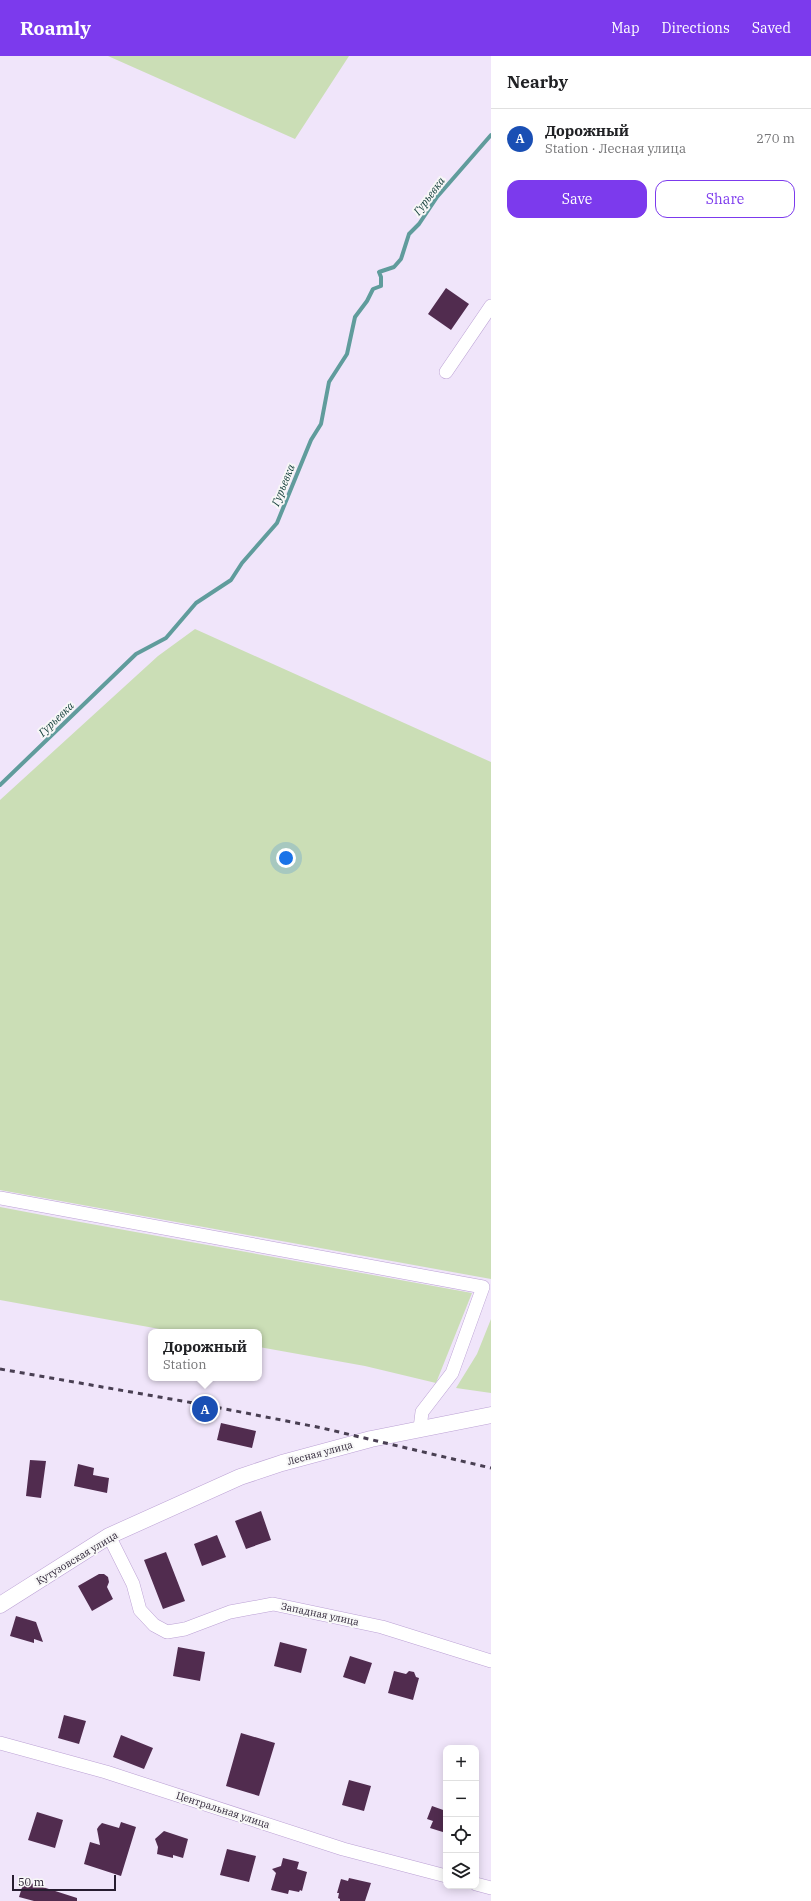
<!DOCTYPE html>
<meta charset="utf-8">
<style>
body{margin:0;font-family:"IBM Plex Serif",serif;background:#f6f6f6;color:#202124}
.controls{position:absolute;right:12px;bottom:12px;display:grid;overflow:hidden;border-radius:8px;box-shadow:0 2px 10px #0003}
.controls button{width:36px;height:36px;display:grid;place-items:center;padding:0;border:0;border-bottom:1px solid #e0e0e0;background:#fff;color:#202124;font:20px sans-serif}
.scale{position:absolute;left:12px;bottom:10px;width:104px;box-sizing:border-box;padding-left:4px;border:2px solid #271d30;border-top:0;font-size:11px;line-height:14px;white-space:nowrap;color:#271d30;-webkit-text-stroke:3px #f7f7f7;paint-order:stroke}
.you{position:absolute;left:286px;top:802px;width:14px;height:14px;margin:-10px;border:3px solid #fff;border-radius:50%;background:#1a73e8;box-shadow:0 0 0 6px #1a73e833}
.badge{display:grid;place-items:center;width:26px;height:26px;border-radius:50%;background:#7c3aed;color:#fff;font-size:13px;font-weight:700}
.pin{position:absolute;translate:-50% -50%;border:2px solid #fff;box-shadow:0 1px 4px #0006}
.popup{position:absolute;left:148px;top:1273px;width:114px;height:52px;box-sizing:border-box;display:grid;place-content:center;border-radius:8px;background:#fff;filter:drop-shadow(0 1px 3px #0005);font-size:13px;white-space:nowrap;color:#757577}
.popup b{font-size:15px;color:#202124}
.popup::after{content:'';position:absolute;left:50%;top:100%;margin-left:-8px;border:8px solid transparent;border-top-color:#fff}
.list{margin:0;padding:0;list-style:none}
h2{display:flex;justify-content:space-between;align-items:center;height:52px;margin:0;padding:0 16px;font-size:17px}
h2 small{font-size:13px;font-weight:400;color:#757577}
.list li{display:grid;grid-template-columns:26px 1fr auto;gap:12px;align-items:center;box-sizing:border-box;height:60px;padding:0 16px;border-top:1px solid #e0e0e0}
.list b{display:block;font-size:15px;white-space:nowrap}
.list p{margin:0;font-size:13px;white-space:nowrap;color:#757577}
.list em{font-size:13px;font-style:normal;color:#757577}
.actions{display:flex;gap:8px;padding:12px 16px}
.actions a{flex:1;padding:9px 0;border:1px solid #7c3aed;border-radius:12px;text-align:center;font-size:14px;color:#7c3aed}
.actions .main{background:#7c3aed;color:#fff}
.icon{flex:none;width:22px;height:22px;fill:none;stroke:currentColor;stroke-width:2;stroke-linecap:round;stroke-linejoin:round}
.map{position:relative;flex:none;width:491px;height:1845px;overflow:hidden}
header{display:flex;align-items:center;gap:24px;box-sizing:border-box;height:56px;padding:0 20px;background:#7c3aed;color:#fff}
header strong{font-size:19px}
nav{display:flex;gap:22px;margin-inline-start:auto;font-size:14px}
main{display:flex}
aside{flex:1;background:#fff}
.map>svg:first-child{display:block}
</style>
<header>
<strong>Roamly</strong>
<nav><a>Map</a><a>Directions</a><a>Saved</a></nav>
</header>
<main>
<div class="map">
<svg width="491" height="1845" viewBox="0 0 491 1845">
<rect width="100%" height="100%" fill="#f0e5fa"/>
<!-- green -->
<path fill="#cbdeb6" d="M108,0h241l-54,83z
M195,573l296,133v517l-491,-89v-390l158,-144z
M0,1151l58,11 414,75 -36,90 -71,-17 -106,-19v-15h-83l-176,-32z
M491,1263v74l-35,-5 21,-34z"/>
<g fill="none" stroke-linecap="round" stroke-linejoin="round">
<!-- stream -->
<path stroke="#609c9c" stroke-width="4" d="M0,729l136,-131 30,-16 30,-35 35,-23 11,-17 35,-40 34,-83 10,-16 8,-42 18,-28 8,-37 12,-16 6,-12 8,-3v-9l-2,-5 15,-5 7,-8 8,-25 10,-10 18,-27 54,-62"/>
</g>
<!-- building -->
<path fill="#512c4f" d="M446,232l23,16 -18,26 -23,-16z
M221,1367l35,8 -4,17 -35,-8z
M30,1404l16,1 -5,37 -15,-2z
M78,1408l16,4 -1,7 16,3 -2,15 -33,-7z
M261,1455l10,29 -25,9 -11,-28z
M217,1479l9,22 -24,9 -8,-22z
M166,1496l19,49 -22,8 -19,-49z
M99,1518h5l4,3 1,5 -2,5 6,12 -21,12 -14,-25z
M16,1560l20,6 7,20 -9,-3v4l-24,-7z
M280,1586l27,7 -6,24 -27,-7z
M178,1591l27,5 -5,29 -27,-5z
M350,1600l22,7 -7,21 -22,-7z
M394,1615l12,3 3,-3 5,1 2,5 3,1 -6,22 -25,-7z
M64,1659l22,6 -7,23 -21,-6z
M241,1677l34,10 -16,53 -33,-10z
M121,1679l32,13 -9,21 -31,-12z
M349,1724l22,6 -7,25 -22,-6z
M432,1750l14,5v22l-16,-5 3,-7 -6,-2z
M37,1756l26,8 -8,28 -27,-8z
M121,1766l15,5 -15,49 -37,-12 6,-22 10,3 -3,-16 2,-3 3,-3 17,5z
M164,1775l24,8 -5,19 -10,-3v3l-16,-4 1,-7 -3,-8z
M227,1793l29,7 -7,26 -29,-7z
M283,1802l16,4 -2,7 10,3 -5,19 -2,-1 -1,2 -10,-2 -1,4 -17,-4 5,-17 -4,-4 9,-3z
M349,1822l22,5 -6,18h-25v-2l-2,-1 1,-5h-2l4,-14 7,2z
M24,1825l53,17v3h-43l-15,-4z"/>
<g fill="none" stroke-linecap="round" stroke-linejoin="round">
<!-- minor casing -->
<g stroke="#bba1d4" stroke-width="14">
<path id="minor" d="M446,316l45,-66
M0,1142l483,89 -31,86 -30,39 -2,16
M109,1480l24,48 7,26 14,15 13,7 18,-3 45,-17 43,-8 109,23 109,34
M0,1687l106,29 237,77 103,27
M476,1828l15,4"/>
</g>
<!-- tertiary casing -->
<g stroke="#bba1d4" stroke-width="17">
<path id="tertiary" d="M0,1549l109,-69 131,-59 42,-14 89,-24 120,-24"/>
</g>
<!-- minor -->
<use href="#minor" stroke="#fff" stroke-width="13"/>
<!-- tertiary -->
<use href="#tertiary" stroke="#fff" stroke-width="16"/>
<!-- rail -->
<path stroke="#493f52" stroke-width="3" stroke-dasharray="5 5" stroke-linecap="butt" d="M0,1313l205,36 117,23 169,40"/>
</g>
<g text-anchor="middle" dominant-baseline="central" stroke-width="4" stroke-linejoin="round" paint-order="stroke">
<!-- street labels -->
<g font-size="10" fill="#271d30" stroke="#f7f7f7">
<text transform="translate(320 1397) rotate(-15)">Лесная улица</text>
<text transform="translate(77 1502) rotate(-31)">Кутузовская улица</text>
<text transform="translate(320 1558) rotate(12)">Западная улица</text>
<text transform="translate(223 1754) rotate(18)">Центральная улица</text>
</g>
<!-- water labels -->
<g font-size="11" font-style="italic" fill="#123d39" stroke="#f7f7f7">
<text transform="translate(429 140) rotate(-53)">Гурьевка</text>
<text transform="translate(283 429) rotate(-68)">Гурьевка</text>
<text transform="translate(56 663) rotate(-44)">Гурьевка</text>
</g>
</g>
</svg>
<div class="controls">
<button>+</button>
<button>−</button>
<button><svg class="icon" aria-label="locate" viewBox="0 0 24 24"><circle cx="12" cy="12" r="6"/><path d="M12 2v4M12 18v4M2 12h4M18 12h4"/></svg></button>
<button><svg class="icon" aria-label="layers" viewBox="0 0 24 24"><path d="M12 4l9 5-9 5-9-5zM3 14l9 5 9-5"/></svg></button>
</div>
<div class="scale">50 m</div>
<div class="you"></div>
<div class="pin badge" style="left:205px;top:1353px;background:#1a4fb4">A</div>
<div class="popup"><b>Дорожный</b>Station</div>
</div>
<aside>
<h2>Nearby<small></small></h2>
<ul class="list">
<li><span class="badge" style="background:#1a4fb4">A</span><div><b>Дорожный</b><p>Station · Лесная улица</p></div><em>270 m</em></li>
</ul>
<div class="actions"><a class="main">Save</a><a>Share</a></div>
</aside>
</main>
